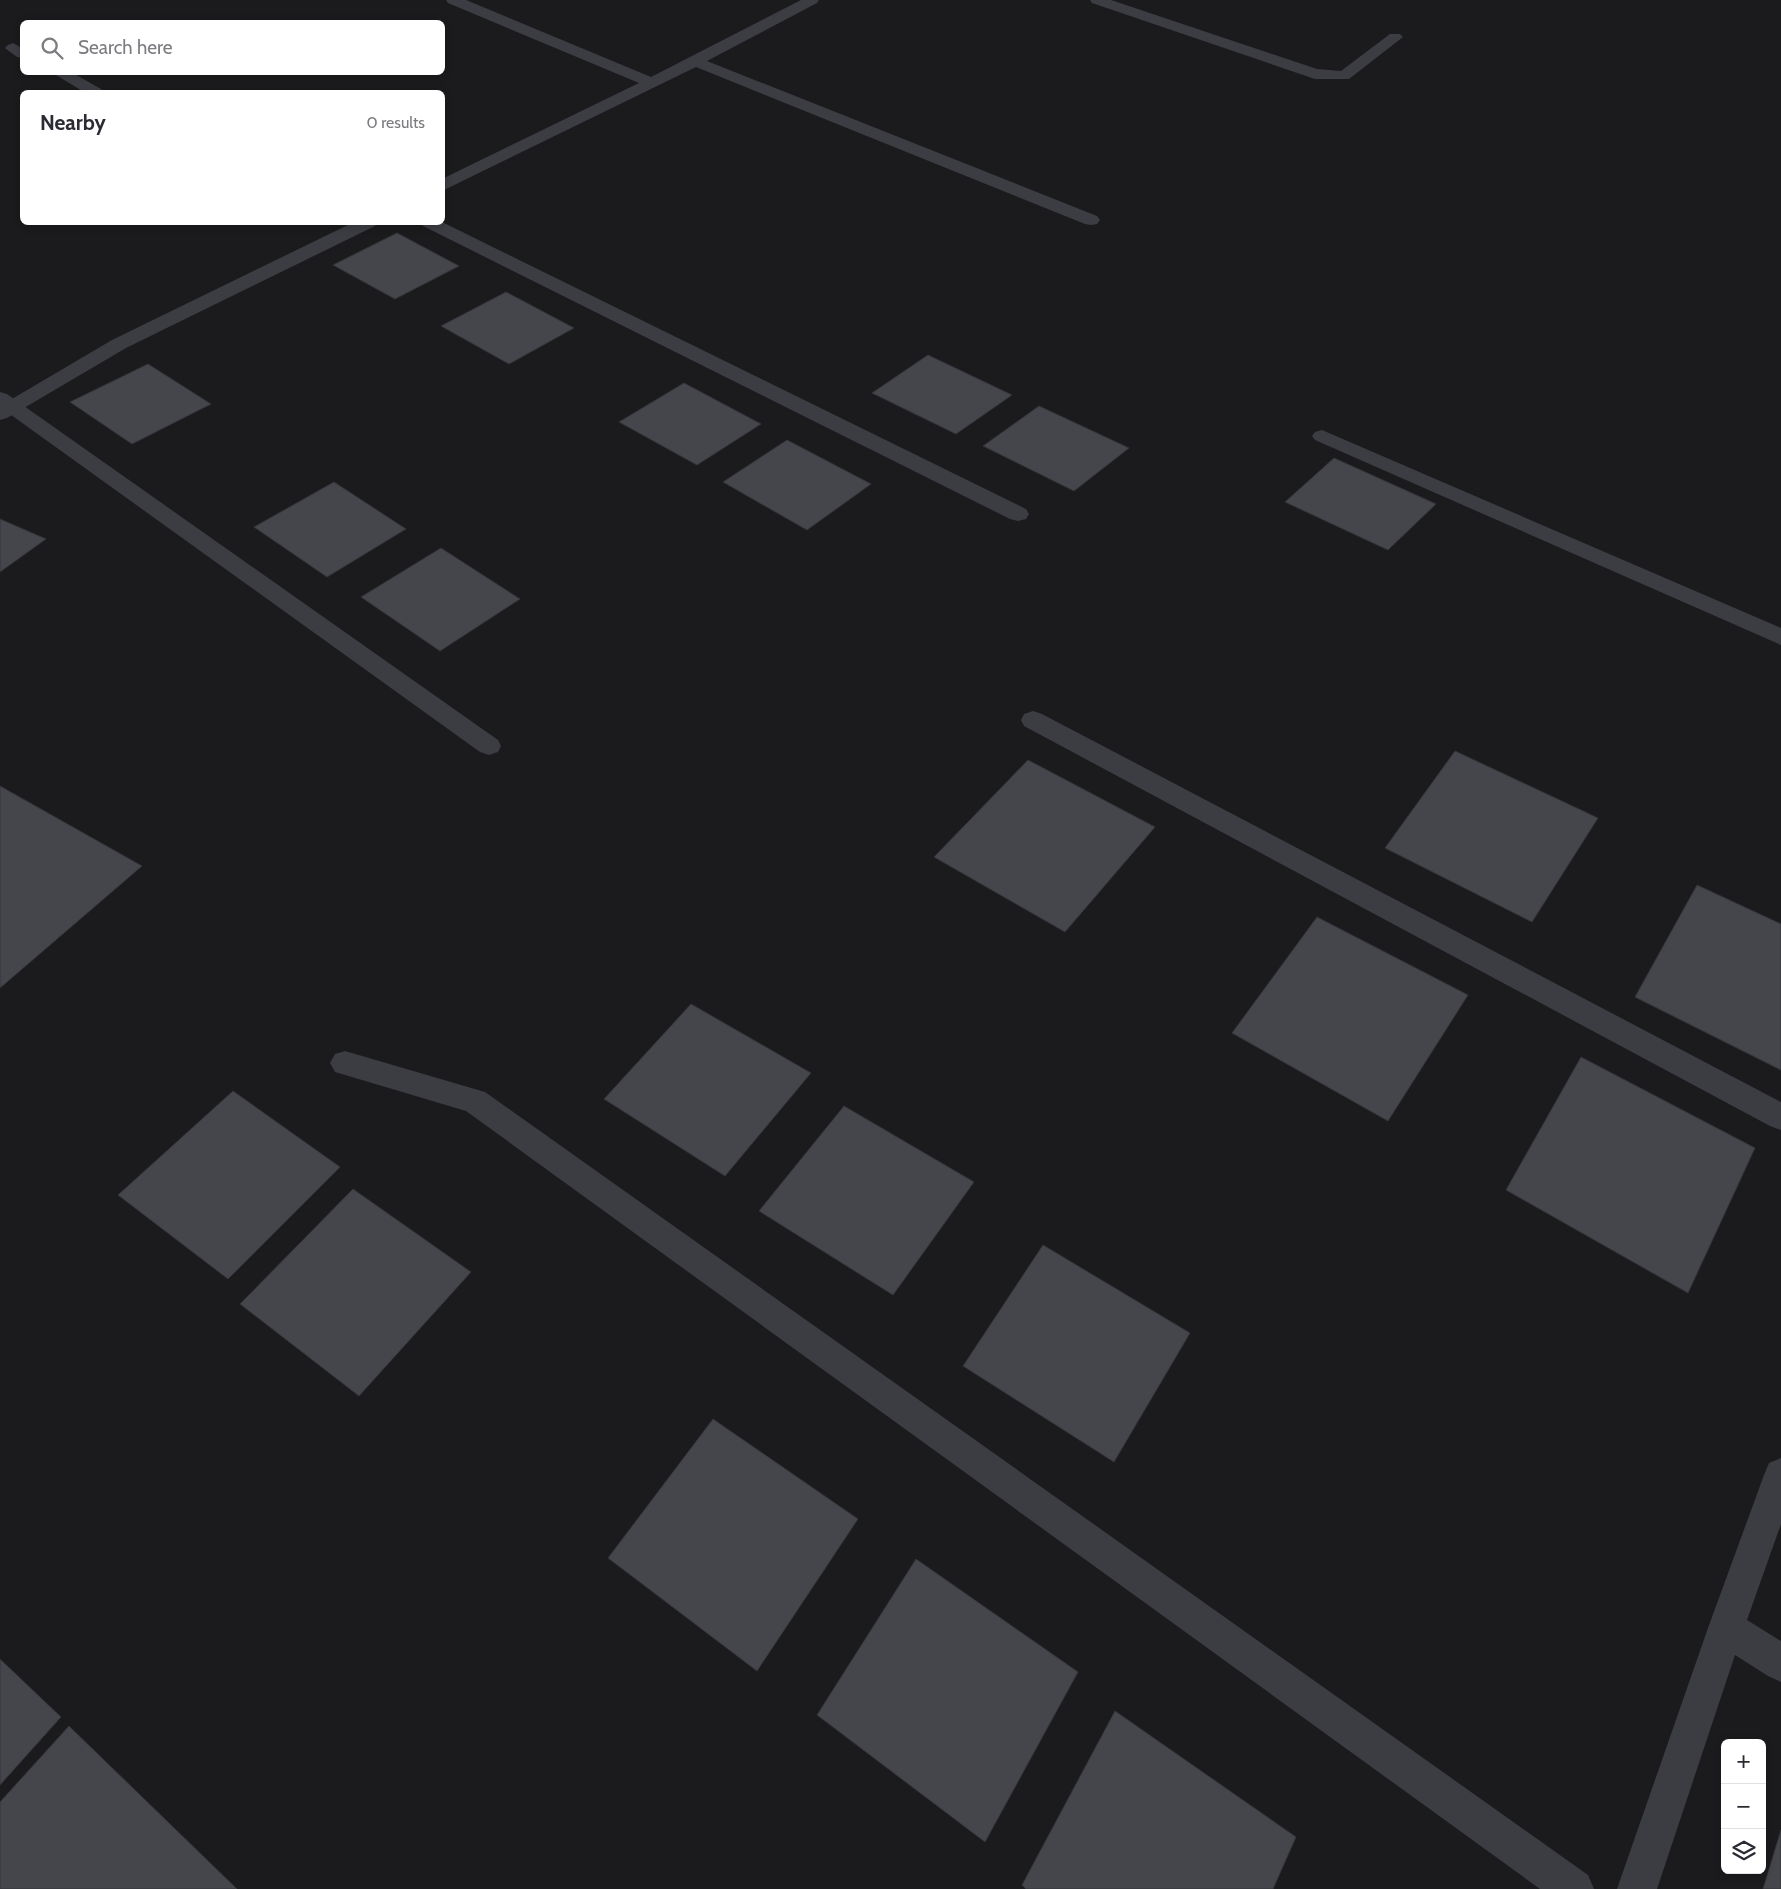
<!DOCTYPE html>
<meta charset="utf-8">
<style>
body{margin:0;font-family:Cabin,sans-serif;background:#f7f7f7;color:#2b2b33}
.controls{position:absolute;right:15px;bottom:15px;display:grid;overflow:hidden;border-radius:8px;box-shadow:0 2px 8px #0003}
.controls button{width:45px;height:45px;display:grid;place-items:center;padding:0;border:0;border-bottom:1px solid #e1e1e2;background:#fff;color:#2b2b33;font:25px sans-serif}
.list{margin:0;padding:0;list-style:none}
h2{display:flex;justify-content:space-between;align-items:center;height:65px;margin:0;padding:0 20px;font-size:21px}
h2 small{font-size:16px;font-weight:400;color:#7c7c81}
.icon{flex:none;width:28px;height:28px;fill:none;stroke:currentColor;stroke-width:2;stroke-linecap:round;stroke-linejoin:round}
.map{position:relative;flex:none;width:1781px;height:1889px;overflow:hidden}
.search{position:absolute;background:#fff;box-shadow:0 2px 8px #0003;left:20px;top:20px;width:425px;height:55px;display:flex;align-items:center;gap:12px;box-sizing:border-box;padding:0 18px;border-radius:8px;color:#7c7c81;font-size:19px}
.panel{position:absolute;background:#fff;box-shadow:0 2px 8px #0003;left:20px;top:90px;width:425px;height:135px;border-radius:8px}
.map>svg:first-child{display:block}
</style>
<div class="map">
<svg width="1781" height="1889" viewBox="0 0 1781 1889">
<rect width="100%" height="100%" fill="#1b1b1d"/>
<!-- building -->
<path fill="#45464b" stroke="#34353a" d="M397,233l62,33 -64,33 -62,-34z
M506,292l68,36 -65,36 -68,-38z
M928,355l84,40 -56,39 -84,-41z
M148,364l63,40 -79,40 -62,-42z
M684,383l77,41 -64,41 -78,-43z
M1039,406l90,42 -55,43 -91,-45z
M787,440l84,44 -64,46 -84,-48z
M1334,458l102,46 -48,46 -103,-48z
M334,482l72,47 -79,48 -73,-50z
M0,519l46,20 -46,33z
M441,548l79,51 -80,52 -79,-54z
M1455,751l143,67 -66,104 -147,-74z
M1028,760l127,67 -90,105 -131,-75z
M0,786l142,80 -142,122z
M1697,885l84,39v146l-146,-73z
M1317,917l151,78 -80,126 -156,-88z
M691,1004l120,69 -86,103 -121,-77z
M1581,1057l174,91 -67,145 -182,-103z
M233,1091l107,76 -112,112 -110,-84z
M844,1106l130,76 -81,113 -134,-84z
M353,1189l118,83 -112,124 -119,-92z
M1043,1245l147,88 -76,129 -151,-96z
M713,1419l145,100 -101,152 -149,-113z
M916,1559l162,113 -93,170 -168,-127z
M0,1659l61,58 -61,68z
M1115,1711l181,126 -23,52h-247l-4,-4z
M69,1726l168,163h-237v-87z
M1781,1830v59h-18z"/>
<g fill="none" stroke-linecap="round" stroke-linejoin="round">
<!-- service -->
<path fill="#3b3d43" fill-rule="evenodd" d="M0,392l7,2 491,346 3,6 -3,6 -9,3 -9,-3 -480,-345z
M1033,711l9,3 739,388v28l-11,-4 -746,-400 -3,-6 3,-6z"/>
<!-- minor -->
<path fill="#3b3d43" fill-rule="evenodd" d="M446,0h20l185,77 150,-77h18l-2,3 -110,58 390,155 3,4 -3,4 -6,1 -6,-1 -389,-157 -254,124v-12l197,-96 -191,-80z
M1090,0h21l206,69 24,2 49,-37h10l3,3 -54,42h-34l-223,-76z
M13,43l9,5v10l-5,-1 -12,-9 3,-3z
M51,72h20l30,17 2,3h-19z
M354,222h23l-2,4 -249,122 -119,70 -7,2v-14l112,-66z
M421,222h21l584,287 3,5 -3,5 -8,2 -8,-2 -587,-293z
M1322,430l459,198v17l-466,-205 -3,-4 3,-4z
M345,1051l140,41 1103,783 6,14h-54l-1074,-778 -131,-39 -5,-9 5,-9z
M1781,1458v66l-34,96 34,21v41l-13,-6 -33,-21 -78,234h-40l91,-261 56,-153 5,-12z"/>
</g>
</svg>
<div class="controls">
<button>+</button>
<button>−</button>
<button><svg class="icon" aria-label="layers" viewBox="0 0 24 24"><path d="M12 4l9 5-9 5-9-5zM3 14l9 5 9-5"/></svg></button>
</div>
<div class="search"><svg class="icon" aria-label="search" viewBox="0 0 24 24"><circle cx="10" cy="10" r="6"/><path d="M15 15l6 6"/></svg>Search here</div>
<section class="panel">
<h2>Nearby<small>0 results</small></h2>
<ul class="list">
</ul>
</section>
</div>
